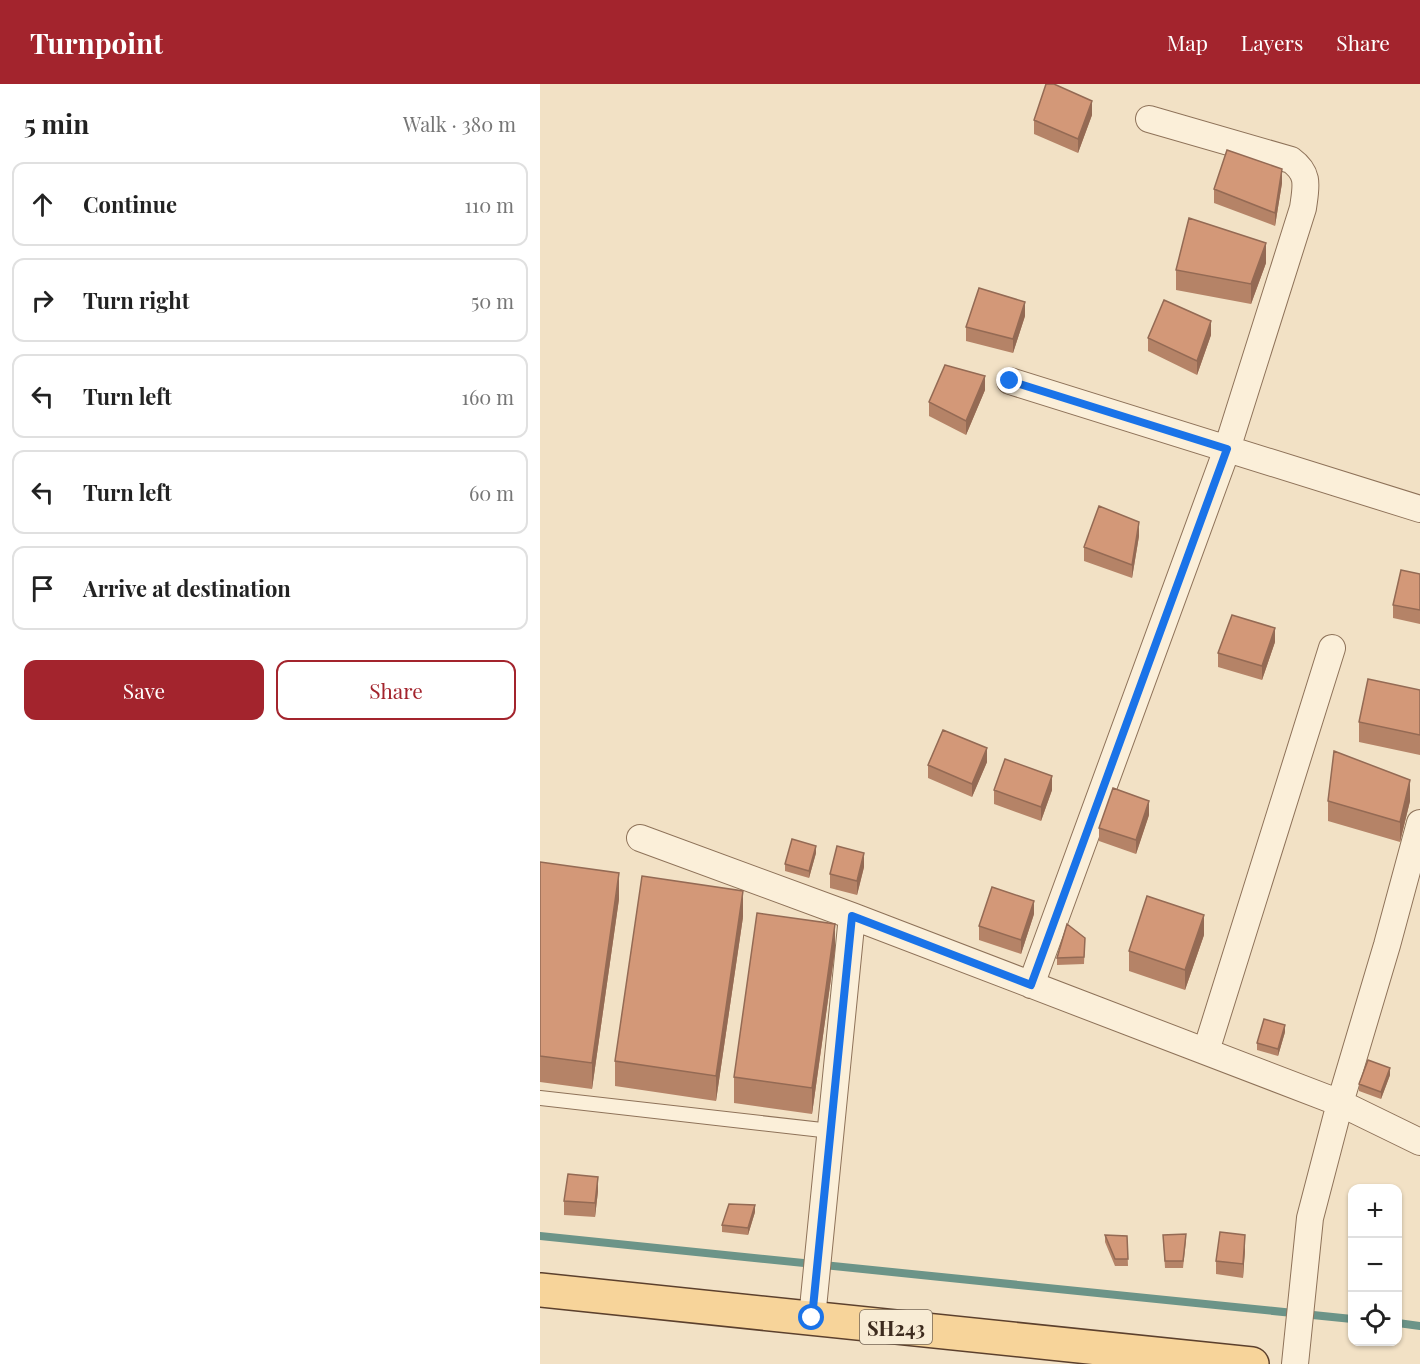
<!DOCTYPE html>
<meta charset="utf-8">
<style>
body{margin:0;font-family:"Playfair Display",serif;background:#f2f2f2;color:#222}
.controls{position:absolute;right:18px;bottom:18px;display:grid;overflow:hidden;border-radius:12px;box-shadow:0 2px 4px #0004}
.controls button{width:54px;height:54px;display:grid;place-items:center;padding:0;border:0;border-bottom:2px solid #e0e0e0;background:#fff;color:#222;font:30px sans-serif}
.stop{position:absolute;width:18px;height:18px;margin:-14px;border:4px solid #1a73e8;border-radius:50%;background:#fff}
.stop.end{background:#1a73e8;border-color:#fff;box-shadow:0 2px 6px #0008}
.list{margin:0;padding:0;list-style:none}
h2{display:flex;justify-content:space-between;align-items:center;height:78px;margin:0;padding:0 24px;font-size:26px}
h2 small{font-size:20px;font-weight:400;color:#767676}
.list li{display:grid;grid-template-columns:39px 1fr auto;gap:18px;align-items:center;box-sizing:border-box;height:84px;margin:0 12px 12px;padding:0 12px;border:2px solid #e0e0e0;border-radius:12px}
.list b{display:block;font-size:22px;white-space:nowrap}
.list em{font-size:20px;font-style:normal;color:#767676}
.actions{display:flex;gap:12px;padding:18px 24px}
.actions a{flex:1;padding:14px 0;border:2px solid #a3242d;border-radius:12px;text-align:center;font-size:21px;color:#a3242d}
.actions .main{background:#a3242d;color:#fff}
.icon{flex:none;width:33px;height:33px;fill:none;stroke:currentColor;stroke-width:2;stroke-linecap:round;stroke-linejoin:round}
.map{position:relative;flex:none;width:880px;height:1280px;overflow:hidden}
header{display:flex;align-items:center;gap:36px;box-sizing:border-box;height:84px;padding:0 30px;background:#a3242d;color:#fff}
header strong{font-size:28px}
nav{display:flex;gap:33px;margin-inline-start:auto;font-size:21px}
main{display:flex}
aside{flex:1;background:#fff}
.map>svg:first-child{display:block}
</style>
<header>
<strong>Turnpoint</strong>
<nav><a>Map</a><a>Layers</a><a>Share</a></nav>
</header>
<main>
<aside>
<h2>5 min<small>Walk · 380 m</small></h2>
<ul class="list">
<li><svg class="icon" aria-label="ahead" viewBox="0 0 24 24"><path d="M12 20V5M6 11l6-6 6 6"/></svg><div><b>Continue</b></div><em>110 m</em></li>
<li><svg class="icon" aria-label="right" viewBox="0 0 24 24"><path d="M7 20v-9h11M14 6l5 5-5 5"/></svg><div><b>Turn right</b></div><em>50 m</em></li>
<li><svg class="icon" aria-label="left" viewBox="0 0 24 24"><path d="M17 20v-9H6M10 6l-5 5 5 5"/></svg><div><b>Turn left</b></div><em>160 m</em></li>
<li><svg class="icon" aria-label="left" viewBox="0 0 24 24"><path d="M17 20v-9H6M10 6l-5 5 5 5"/></svg><div><b>Turn left</b></div><em>60 m</em></li>
<li><svg class="icon" aria-label="arrive" viewBox="0 0 24 24"><path d="M6 21V4h12l-3 4 3 4H6"/></svg><div><b>Arrive at destination</b></div></li>
</ul>
<div class="actions"><a class="main">Save</a><a>Share</a></div>
</aside>
<div class="map">
<svg width="880" height="1280" viewBox="0 0 880 1280">
<rect width="100%" height="100%" fill="#f2e1c5"/>
<g fill="none" stroke-linecap="round" stroke-linejoin="round">
<!-- stream -->
<path stroke="#6c9488" stroke-width="8" d="M0,1152l812,83
M858,1239l22,3"/>
<!-- service casing -->
<g stroke="#8e7259" stroke-width="16">
<path id="service" d="M0,1014l291,33"/>
</g>
<!-- minor casing -->
<g stroke="#8e7259" stroke-width="28">
<path id="minor" d="M470,297l410,128
M100,754l212,78 488,187 80,39
M491,901l196,-536 76,-241c3,-22 7,-34 -12,-48l-142,-41
M666,967l126,-403
M272,1234l40,-402
M755,1280l15,-146 30,-115 47,-158 33,-122"/>
</g>
<!-- primary casing -->
<g stroke="#5c402d" stroke-width="36">
<path id="primary" d="M0,1206l712,74"/>
</g>
<!-- service -->
<use href="#service" stroke="#fbefd9" stroke-width="14"/>
<!-- minor -->
<use href="#minor" stroke="#fbefd9" stroke-width="26"/>
<!-- primary -->
<use href="#primary" stroke="#f7d49a" stroke-width="33"/>
</g>
<!-- wall -->
<path fill="#b58367" d="M552,31l-14,38 -44,-19v-14z
M742,99l-7,43 -61,-23v-14z
M726,179l-15,41 -75,-14v-20z
M485,232l-12,37 -47,-12v-14z
M671,251l-14,40 -49,-24v-13z
M445,306l-19,45 -37,-19v-14z
M599,452l-7,42 -48,-17v-14z
M880,490v50l-27,-6v-13z
M735,558l-13,38 -44,-13v-14z
M880,606v65l-61,-13v-20z
M447,678l-15,35 -44,-19v-13z
M454,706h58l-11,31 -47,-17z
M788,717h82l-10,41 -72,-21z
M609,731l-13,39 -37,-13v-13z
M276,769l-7,25 -24,-7v-7z
M0,778l79,37 -27,190 -52,-7z
M324,783l-7,28 -27,-7v-14z
M494,830l-13,40 -42,-14v-14z
M203,833l-27,184 -101,-15v-25z
M664,851l-19,55 -56,-19v-20z
M545,854l-1,26 -27,1v-7z
M295,866l-23,164 -78,-11v-26z
M745,948l-7,24 -21,-6v-7z
M850,991l-9,24 -22,-8v-7z
M58,1107l-3,26 -31,-2v-14z
M215,1128l-7,23 -26,-3v-7z
M565,1151l22,1 1,30h-13l-10,-24z
M623,1151l23,6 -3,27h-18z
M705,1165l-2,29 -27,-4v-13z"/>
<!-- shaded-wall -->
<path fill="#946a54" d="M552,17v14l-14,38v-14z
M742,85v14l-7,43v-13z
M726,159v20l-15,41v-20z
M485,218v14l-12,37v-14z
M671,237v14l-14,40v-14z
M445,292v14l-19,45v-14z
M599,438v14l-7,42v-13z
M735,544v14l-13,38v-14z
M447,664v14l-15,35v-13z
M512,692v14l-11,31v-14z
M870,696v21l-10,41v-20z
M609,717v14l-13,39v-14z
M276,762v7l-7,25v-7z
M324,769v14l-7,28v-14z
M79,789v26l-27,190v-26z
M203,807v26l-27,184v-25z
M494,817v13l-13,40v-14z
M664,831v20l-19,55v-20z
M295,840v26l-23,164v-26z
M745,941v7l-7,24v-7z
M850,984v7l-9,24v-7z
M58,1093v14l-3,26v-14z
M215,1121v7l-7,23v-7z
M705,1151v14l-2,29v-14z"/>
<!-- building -->
<path fill="#d39878" stroke="#946a54" stroke-width="1.5" d="M506,0h8l38,17 -14,38 -44,-19z
M687,66l55,19 -7,44 -61,-24z
M649,134l77,25 -15,41 -75,-14z
M439,204l46,14 -12,37 -47,-12z
M624,216l47,21 -14,40 -49,-23z
M405,281l40,11 -19,45 -37,-19z
M559,422l40,16 -7,43 -48,-18z
M861,486l19,4v36l-27,-5z
M692,531l43,13 -13,38 -44,-13z
M828,595l52,11v45l-61,-13z
M403,646l44,18 -15,36 -44,-19z
M794,667l76,29 -10,42 -72,-21z
M465,675l47,17 -11,31 -47,-17z
M573,704l36,13 -13,39 -37,-12z
M252,755l24,7 -7,25 -24,-7z
M297,762l27,7 -7,28 -27,-7z
M0,778l79,11 -27,190 -52,-7z
M102,792l101,15 -27,185 -101,-15z
M452,803l42,14 -13,39 -42,-14z
M607,812l57,19 -19,55 -56,-19z
M217,829l78,11 -23,164 -78,-11z
M527,840l18,14 -1,19 -27,1z
M724,935l21,6 -7,24 -21,-6z
M828,976l22,8 -9,24 -22,-8z
M28,1090l30,3 -3,26 -31,-2z
M189,1120l26,1 -7,23 -26,-3z
M680,1148l25,3 -2,29 -27,-3z
M646,1150l-3,27h-18l-2,-26z
M565,1151l22,1 1,23h-13z"/>
<g fill="none" stroke-linecap="round" stroke-linejoin="round">
<!-- route -->
<path stroke="#1a73e8" stroke-width="8" d="M272,1234l40,-402 179,69 196,-536 -217,-68"/>
</g>
<g text-anchor="middle" dominant-baseline="central" stroke-width="4.5" stroke-linejoin="round" paint-order="stroke">
<!-- shield labels -->
<rect fill="#f8ecd5" stroke="#756555" stroke-width="1.5" x="320" y="1226" width="72" height="34" rx="4.5"/>
<g font-size="20" font-weight="bold" fill="#3d2b1e">
<text x="356" y="1243">SH243</text>
</g>
</g>
</svg>
<div class="controls">
<button>+</button>
<button>−</button>
<button><svg class="icon" aria-label="locate" viewBox="0 0 24 24"><circle cx="12" cy="12" r="6"/><path d="M12 2v4M12 18v4M2 12h4M18 12h4"/></svg></button>
</div>
<div class="stop" style="left:272px;top:1234px"></div>
<div class="stop end" style="left:470px;top:297px"></div>
</div>
</main>
